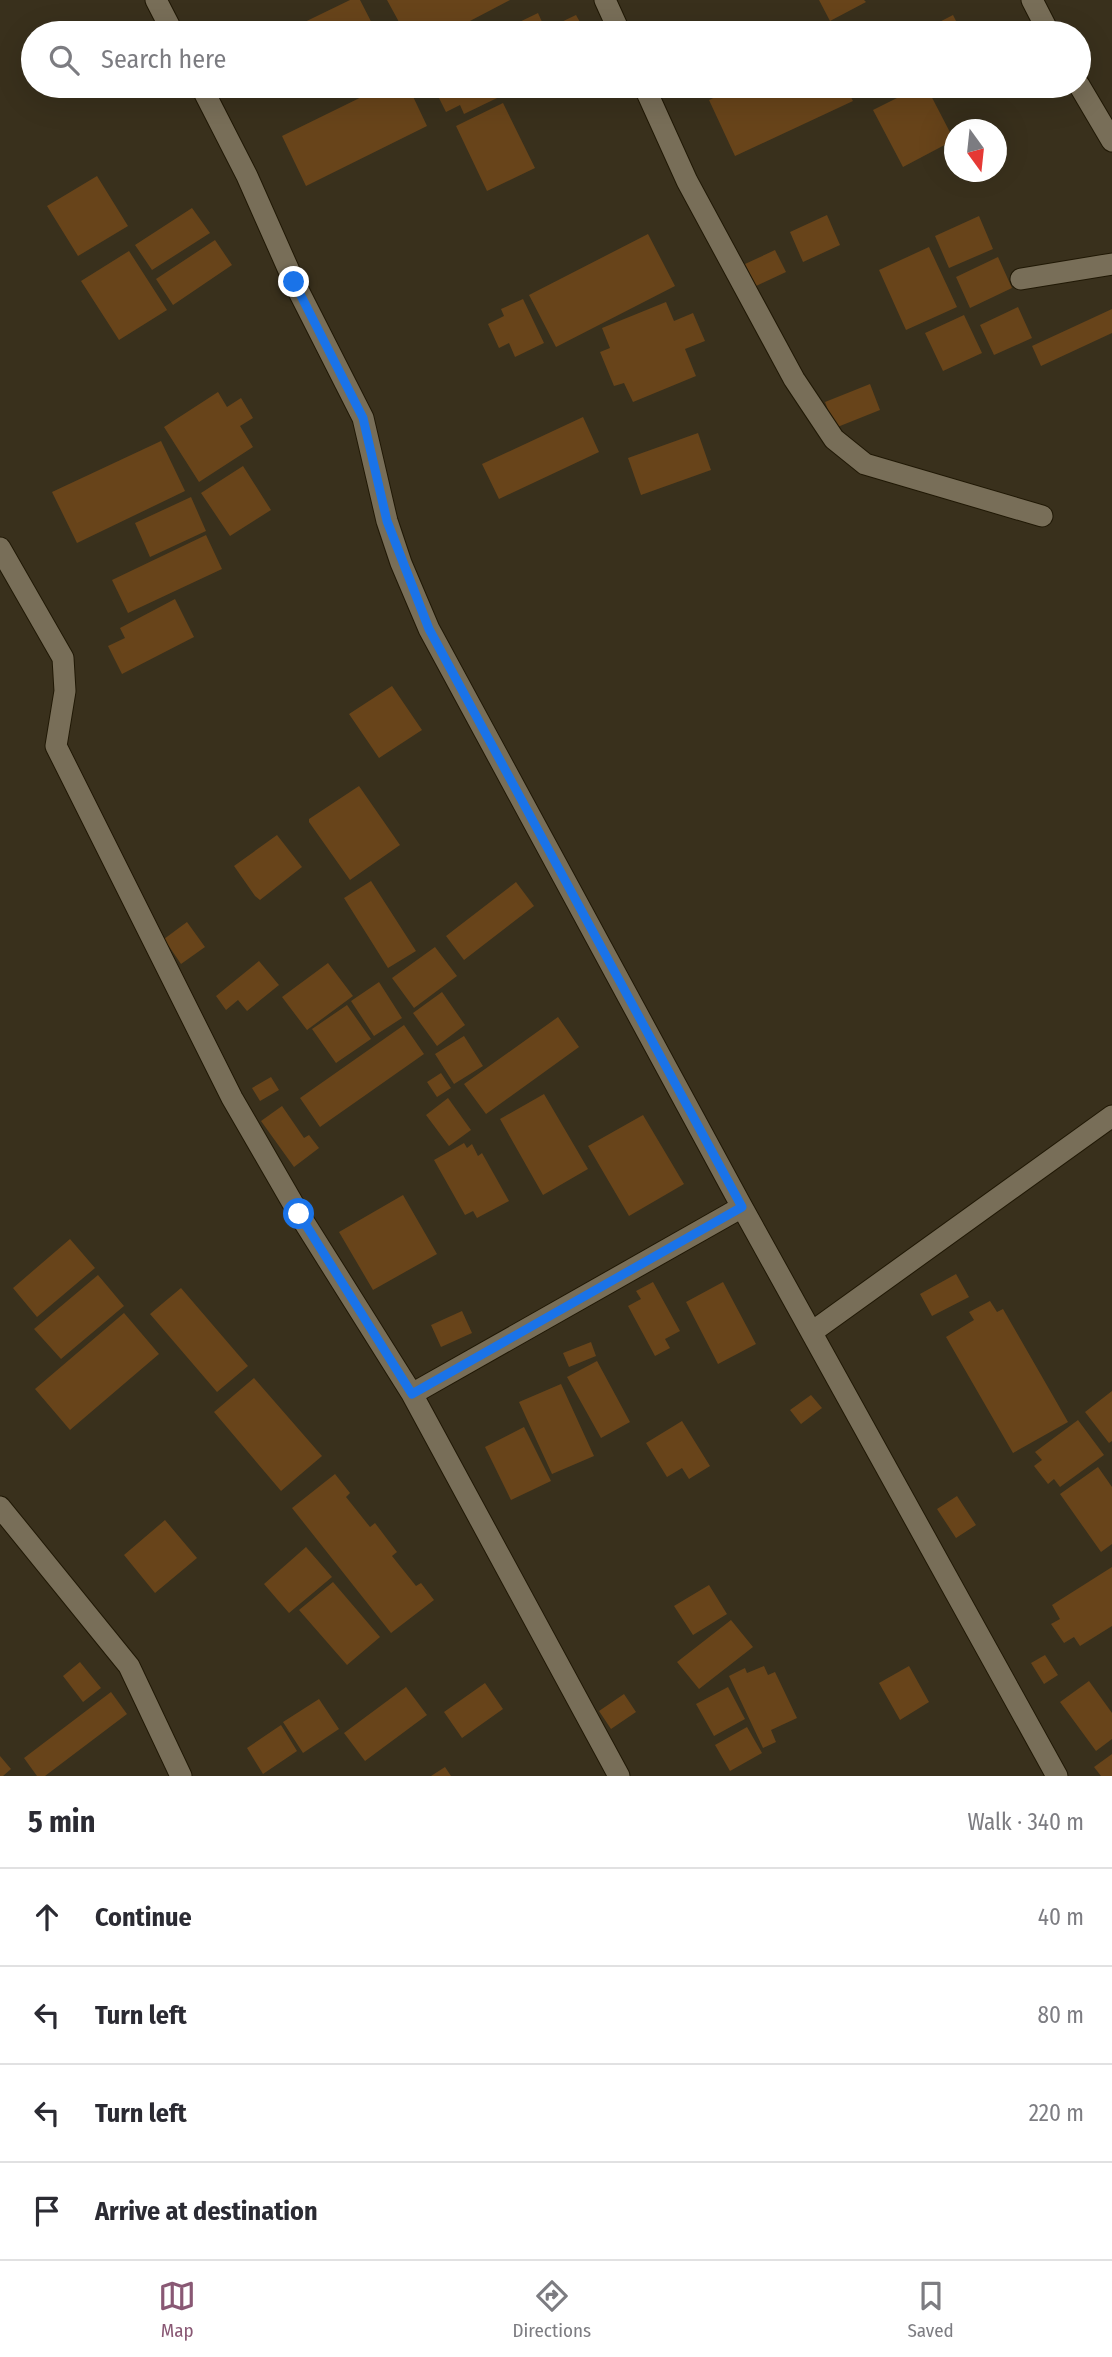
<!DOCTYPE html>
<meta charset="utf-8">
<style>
body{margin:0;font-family:"Fira Sans Condensed",sans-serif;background:#f7f7f7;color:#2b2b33}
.compass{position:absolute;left:944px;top:119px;width:63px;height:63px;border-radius:50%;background:#fff;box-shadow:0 7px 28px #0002;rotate:165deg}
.stop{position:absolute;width:21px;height:21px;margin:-16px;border:5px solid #1a73e8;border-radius:50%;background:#fff}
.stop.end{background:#1a73e8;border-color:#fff;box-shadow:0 2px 7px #0008}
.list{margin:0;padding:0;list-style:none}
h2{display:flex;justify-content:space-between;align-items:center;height:91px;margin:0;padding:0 28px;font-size:30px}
h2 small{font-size:23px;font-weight:400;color:#7c7c81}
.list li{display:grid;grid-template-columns:46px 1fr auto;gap:21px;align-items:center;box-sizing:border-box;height:98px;padding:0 28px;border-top:2px solid #e1e1e2}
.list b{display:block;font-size:26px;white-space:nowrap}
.list em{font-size:23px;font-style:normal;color:#7c7c81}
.icon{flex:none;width:38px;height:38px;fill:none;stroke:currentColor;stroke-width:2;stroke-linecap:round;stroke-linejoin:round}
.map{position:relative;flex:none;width:1112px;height:1776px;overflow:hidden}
.search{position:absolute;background:#fff;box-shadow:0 7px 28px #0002;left:21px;right:21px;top:21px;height:77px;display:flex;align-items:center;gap:18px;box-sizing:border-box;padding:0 24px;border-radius:38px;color:#7c7c81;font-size:26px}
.sheet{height:483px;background:#fff}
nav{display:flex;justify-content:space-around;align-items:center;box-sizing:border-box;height:98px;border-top:2px solid #e1e1e2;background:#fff;font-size:19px;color:#7c7c81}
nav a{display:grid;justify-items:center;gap:4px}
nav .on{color:#895874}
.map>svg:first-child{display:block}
</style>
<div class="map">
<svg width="1112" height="1776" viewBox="0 0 1112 1776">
<rect width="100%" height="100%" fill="#39301c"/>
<!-- building -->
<path fill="#68441a" d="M350,0h10l17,33h-95z
M387,0h123l-63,33h-42z
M819,0h45l2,2 -36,19z
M538,13l9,20h-69l22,-10 3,7z
M576,15l10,18h-28l-3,-8z
M953,15l9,18h-44z
M384,86h24l19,40 -121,60 -24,-50z
M433,86h89l-58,28 -4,-9 -14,7z
M739,86h106l8,15 -118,55 -26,-56z
M921,86h5l28,54 -51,27 -30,-57z
M1022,86h24l-19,9z
M503,103l32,65 -48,23 -31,-65z
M97,176l31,50 -50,30 -31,-50z
M192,208l18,25 -58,37 -17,-25z
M827,215l13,30 -37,17 -13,-30z
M979,216l14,33 -44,19 -14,-32z
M648,234l27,52 -119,61 -27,-52z
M215,240l17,25 -59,40 -17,-26z
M929,247l28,60 -51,23 -27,-60z
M775,250l11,22 -30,14 -11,-22z
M129,251l38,59 -48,30 -38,-59z
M998,257l14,31 -42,20 -14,-31z
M523,299l21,44 -29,14 -6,-14 -10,5 -11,-24 16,-8 -3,-7z
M666,302l8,19 19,-8 12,28 -20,8 11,27 -63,26 -9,-19 -10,3 -14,-34 10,-4 -8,-20z
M1018,307l14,31 -38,17 -14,-30z
M1112,309v24l-71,33 -9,-20z
M964,315l18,38 -39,18 -18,-38z
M870,384l10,26 -45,18 -10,-26z
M218,392l9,15 14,-9 12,20 -13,8 13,21 -54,35 -35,-55z
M583,417l16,35 -100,47 -17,-35z
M698,433l13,37 -70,25 -13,-37z
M161,441l24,50 -108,52 -25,-51z
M243,466l28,44 -41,26 -29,-43z
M191,497l15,34 -56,26 -15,-34z
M206,535l16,34 -94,44 -16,-33z
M175,599l19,38 -72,37 -14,-28 17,-8 -5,-10z
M392,686l30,44 -43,28 -30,-44z
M359,786l41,59 -50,35 -41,-58v-3z
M277,835l25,32 -42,33 -5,-4 -21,-30z
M371,881l45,70 -28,17 -44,-70z
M516,882l18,24 -70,54 -18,-24z
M187,922l18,25 -24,17 -17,-25z
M435,947l22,29 -43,32 -22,-30z
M259,961l20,24 -32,26 -9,-11 -12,10 -10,-14z
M328,963l25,33 -46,34 -25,-33z
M379,982l23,36 -28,18 -23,-35z
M442,992l23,33 -28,21 -24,-33z
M347,1005l24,34 -35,24 -24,-34z
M558,1017l21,30 -93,67 -22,-30z
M404,1025l20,29 -104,73 -20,-29z
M464,1036l19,30 -29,18 -19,-30z
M441,1073l10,15 -14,9 -10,-15z
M271,1077l8,13 -19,11 -8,-13z
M544,1094l44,75 -45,26 -43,-76z
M448,1098l23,32 -22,16 -23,-31z
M282,1106l22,32 5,-3 10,13 -25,19 -33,-46z
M643,1115l41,69 -55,32 -41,-70z
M464,1143l3,5 5,-4 6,12 4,-3 27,48 -32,17 -4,-7 -8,4 -31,-55z
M403,1195l34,59 -64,36 -34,-58z
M70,1239l25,29 -58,49 -24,-29z
M956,1274l13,23 -37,19 -12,-22z
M98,1275l26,31 -63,53 -27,-30z
M653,1282l27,49 -15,8 5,9 -15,8 -27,-50 13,-7 -5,-8z
M723,1282l33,62 -38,20 -32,-62z
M181,1288l67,78 -31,26 -67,-78z
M990,1301l7,11 6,-3 65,113 -55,31 -67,-116 28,-17 -5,-8z
M462,1311l10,22 -31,14 -10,-22z
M124,1313l35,41 -89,76 -35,-41z
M591,1342l5,14 -27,11 -6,-14z
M597,1361l33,61 -29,16 -34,-61z
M254,1378l68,78 -41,35 -67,-79z
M561,1384l33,72 -42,18 -33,-72z
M1112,1391v50l-3,2 -24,-31z
M811,1395l11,13 -21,16 -11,-14z
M1078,1420l26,35 -44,32 -6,-8 -6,5 -14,-18 8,-6 -7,-8z
M682,1421l28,45 -21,13 -7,-11 -15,9 -21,-34z
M524,1427l27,54 -40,19 -26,-53z
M1098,1467l14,20v57l-11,8 -41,-58z
M335,1474l15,19 -4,4 24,30 5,-4 22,29 -5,4 24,30 5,-3 13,17 -43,33 -99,-125z
M957,1496l19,29 -20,13 -19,-29z
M165,1520l32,38 -42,35 -31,-38z
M306,1547l26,30 -43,36 -25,-29z
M1112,1567v59l-32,20 -6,-9 -10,6 -13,-19 9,-5 -8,-14z
M333,1582l47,55 -33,28 -48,-55z
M709,1585l18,29 -34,21 -19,-29z
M731,1620l22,27 -54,42 -22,-27z
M1045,1655l13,20 -14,9 -13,-21z
M80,1662l21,26 -18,14 -20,-26z
M764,1666l4,9 7,-3 22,46 -26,12 5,12 -13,6 -34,-72 16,-8 2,5z
M909,1666l20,36 -29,18 -21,-37z
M1089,1681l23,32v26l-16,12 -36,-49z
M485,1683l18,26 -41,29 -18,-26z
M406,1687l21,28 -62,46 -21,-28z
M728,1687l17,32 -31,17 -18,-32z
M111,1692l16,22 -82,62h-8l-13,-18z
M624,1694l12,18 -25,17 -12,-18z
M319,1699l20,30 -36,24 -20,-31z
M281,1725l16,26 -34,23 -16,-26z
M747,1727l15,26 -32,18 -15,-26z
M1112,1754v22h-11l-7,-9z
M0,1756l11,13 -8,7h-3z
M445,1767l6,9h-20z"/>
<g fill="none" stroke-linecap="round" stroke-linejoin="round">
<!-- street casing -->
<g stroke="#201805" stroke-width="23">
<path id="street" d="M156,0l17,33
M605,0l15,33
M1032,0l17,33
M1079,85l33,56
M201,86l46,90 47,106 69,136 24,103 14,42 28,66 313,578 315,569
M644,86l43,95 107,198 40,60 31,25 177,52
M1021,279l91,-15
M0,548l63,110 2,33 -9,55 176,352 67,116 113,180 207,382
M812,1332l300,-216
M412,1394l330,-187
M0,1507l129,159 52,110"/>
</g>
<!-- street -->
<use href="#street" stroke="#786e58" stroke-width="21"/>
</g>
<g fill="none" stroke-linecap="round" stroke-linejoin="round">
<!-- route -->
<path stroke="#1a73e8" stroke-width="9" d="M294,282l69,136 24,103 42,108 313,578 -330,187 -113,-180"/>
</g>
</svg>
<svg class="compass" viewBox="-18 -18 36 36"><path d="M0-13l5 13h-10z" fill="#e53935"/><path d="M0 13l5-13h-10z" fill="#7c7c81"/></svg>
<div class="stop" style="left:299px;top:1214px"></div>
<div class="stop end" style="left:294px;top:282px"></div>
<div class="search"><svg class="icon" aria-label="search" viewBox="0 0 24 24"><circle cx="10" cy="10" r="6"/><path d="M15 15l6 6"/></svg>Search here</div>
</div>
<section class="sheet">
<h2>5 min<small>Walk · 340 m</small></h2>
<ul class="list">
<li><svg class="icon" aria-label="ahead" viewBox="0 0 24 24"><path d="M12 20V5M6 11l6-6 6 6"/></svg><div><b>Continue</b></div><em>40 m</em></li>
<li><svg class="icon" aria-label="left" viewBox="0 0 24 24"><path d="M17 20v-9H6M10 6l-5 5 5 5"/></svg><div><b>Turn left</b></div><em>80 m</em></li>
<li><svg class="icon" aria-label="left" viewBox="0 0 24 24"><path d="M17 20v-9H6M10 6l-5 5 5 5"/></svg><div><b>Turn left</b></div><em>220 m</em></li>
<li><svg class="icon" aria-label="arrive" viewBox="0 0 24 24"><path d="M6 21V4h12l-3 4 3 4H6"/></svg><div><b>Arrive at destination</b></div></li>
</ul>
</section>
<nav>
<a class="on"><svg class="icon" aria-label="map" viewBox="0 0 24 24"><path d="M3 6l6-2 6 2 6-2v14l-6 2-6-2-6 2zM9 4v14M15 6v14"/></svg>Map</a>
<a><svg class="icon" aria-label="directions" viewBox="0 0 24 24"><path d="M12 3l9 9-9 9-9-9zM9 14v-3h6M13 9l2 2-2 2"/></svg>Directions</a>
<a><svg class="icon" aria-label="saved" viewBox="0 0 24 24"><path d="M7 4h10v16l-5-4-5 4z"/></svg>Saved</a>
</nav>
